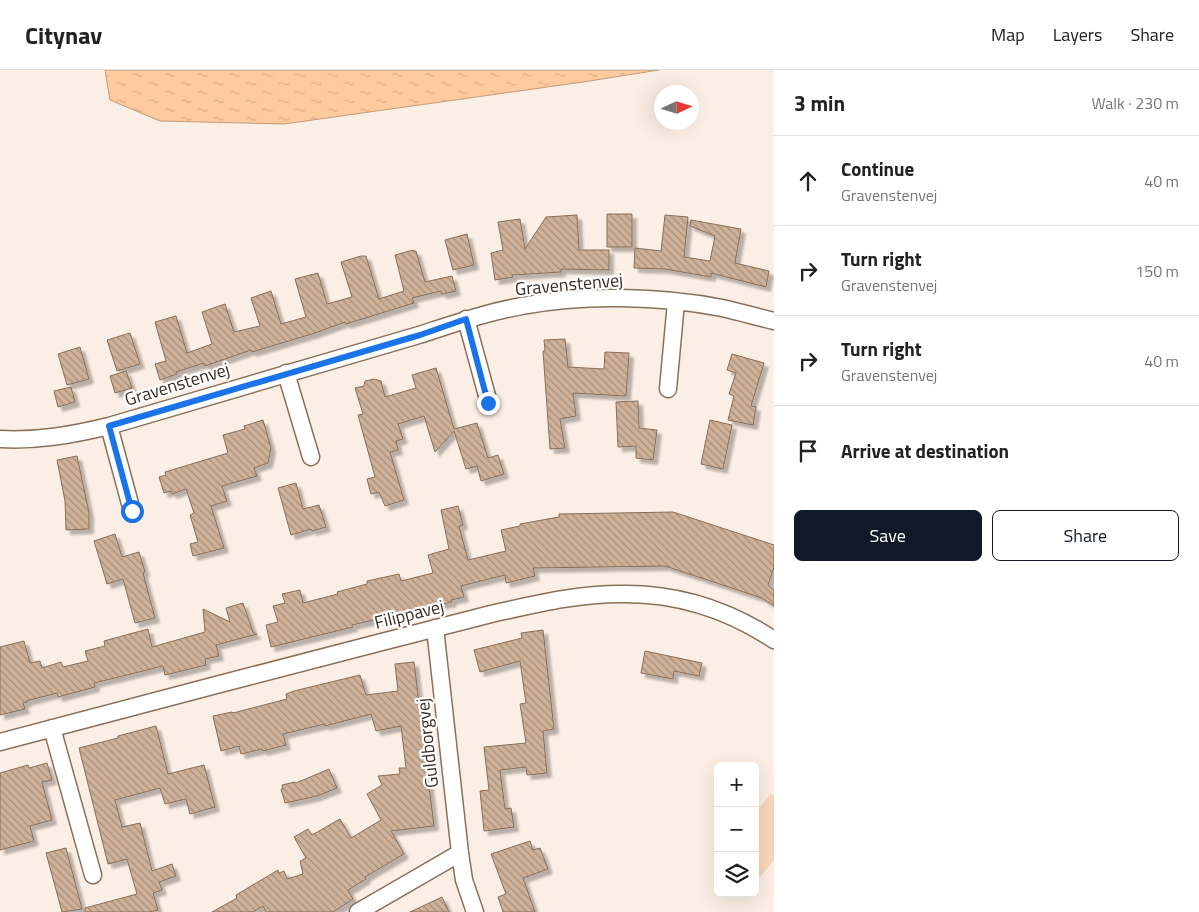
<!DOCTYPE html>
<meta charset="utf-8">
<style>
body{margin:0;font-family:"Titillium Web",sans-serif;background:#f2f2f2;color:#222}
.controls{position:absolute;right:15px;bottom:15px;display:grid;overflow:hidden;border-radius:8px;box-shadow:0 5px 20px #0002}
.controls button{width:45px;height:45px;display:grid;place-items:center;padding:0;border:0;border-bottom:1px solid #e0e0e0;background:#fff;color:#222;font:25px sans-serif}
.compass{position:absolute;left:654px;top:15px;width:45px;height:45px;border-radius:50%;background:#fff;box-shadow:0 5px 20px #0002;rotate:86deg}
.stop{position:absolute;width:15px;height:15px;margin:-11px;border:4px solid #1a73e8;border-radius:50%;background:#fff}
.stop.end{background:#1a73e8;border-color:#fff;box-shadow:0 1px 5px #0008}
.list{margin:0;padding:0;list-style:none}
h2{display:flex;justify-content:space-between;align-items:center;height:65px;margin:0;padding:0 20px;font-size:21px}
h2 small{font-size:16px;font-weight:400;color:#767676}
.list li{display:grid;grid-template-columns:32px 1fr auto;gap:15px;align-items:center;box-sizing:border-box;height:90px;padding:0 20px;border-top:1px solid #e0e0e0}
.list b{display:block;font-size:19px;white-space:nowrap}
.list p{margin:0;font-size:16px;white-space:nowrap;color:#767676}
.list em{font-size:16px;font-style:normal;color:#767676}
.actions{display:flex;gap:10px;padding:15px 20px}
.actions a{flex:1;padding:11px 0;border:1px solid #111827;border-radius:8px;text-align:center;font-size:18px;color:#111827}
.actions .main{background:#111827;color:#fff}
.icon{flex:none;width:28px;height:28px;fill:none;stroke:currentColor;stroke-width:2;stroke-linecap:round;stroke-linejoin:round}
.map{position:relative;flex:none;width:774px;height:842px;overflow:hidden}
header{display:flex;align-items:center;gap:30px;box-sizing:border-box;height:70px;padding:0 25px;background:#fff;border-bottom:1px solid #e0e0e0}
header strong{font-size:24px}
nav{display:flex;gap:28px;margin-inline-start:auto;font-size:18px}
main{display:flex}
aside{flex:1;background:#fff}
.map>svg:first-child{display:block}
</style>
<header>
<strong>Citynav</strong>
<nav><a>Map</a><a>Layers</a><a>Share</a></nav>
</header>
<main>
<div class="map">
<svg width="774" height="842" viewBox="0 0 774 842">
<defs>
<pattern id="water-ripples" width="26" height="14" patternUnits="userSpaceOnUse" patternTransform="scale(1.25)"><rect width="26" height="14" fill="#feca9e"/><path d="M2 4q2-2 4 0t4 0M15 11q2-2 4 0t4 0" fill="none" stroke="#daae88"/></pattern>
<pattern id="building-back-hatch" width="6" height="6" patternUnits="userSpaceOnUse" patternTransform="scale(1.25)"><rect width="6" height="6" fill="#ceb198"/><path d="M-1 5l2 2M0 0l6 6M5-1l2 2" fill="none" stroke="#a8907c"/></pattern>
<filter id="shadow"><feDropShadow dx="4.5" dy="4.5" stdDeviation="1" flood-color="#0004"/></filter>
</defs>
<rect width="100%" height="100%" fill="#fbefe5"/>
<!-- grass -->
<path fill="#fad7bb" d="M771,723l3,3v64l-19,23v-70z"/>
<!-- water -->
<path fill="url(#water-ripples)" stroke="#c39b79" d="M105,0h554l-76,12 -299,42 -124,-3 -50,-21z"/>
<!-- building -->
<path fill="url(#building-back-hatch)" stroke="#896e57" filter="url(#shadow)" d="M607,144h25v33h-25z
M577,145l2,35h30v20l-48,-1v3l-49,3 1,2 -18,3 -4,-27 12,-3 -5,-28 22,-3 5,30 21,-32z
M665,145l23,2 -4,40 26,4 5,-25 -25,-10 1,-6 50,9 -6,34 34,8 -3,16 -55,-14v4l-46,-8 -31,-1 1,-20 26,3z
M467,164l7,31 -21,5 -8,-30z
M413,180l1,1h2l9,31 27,-6 4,15 -14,3 -1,-3 -29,7 2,5 -68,21 -1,-2 -30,11 -63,19 -1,-2 -46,16 -1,-3 -28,9 1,2 -17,6 -5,-16 11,-3 -11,-39 21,-6 11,37 25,-9 -10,-32 23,-8 9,28 26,-6 -9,-28 20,-7 10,33 25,-7 -11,-38 23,-6 9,31 25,-7 -11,-35 20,-6h5l13,43 25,-8 -9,-36z
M130,263l10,31 -23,7 -10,-31z
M565,269l3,28 36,2 1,-17 24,1 -3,43 -53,-3 3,23 -16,3 5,29 -15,1 -7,-98h2l-1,-11z
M80,277l9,32 -22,6 -9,-31z
M732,284l32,9 -13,43 5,1 -3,18 -25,-5 6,-24 -5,-2 7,-21 -9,-3z
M436,298l18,61 23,-6 11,35 10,-3 6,19 -23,7 -4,-15 -11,3 -12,-38 -19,21 -11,-36 -26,8 5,15 -7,2 2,9 -8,2 14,48 -19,6 -6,-14 -8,2 -4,-15 8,-2 -17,-62 5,-1 -8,-26 9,-2 1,-5 9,-2 7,2 4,16 31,-9 -4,-13z
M126,301l6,17 -17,5 -5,-17z
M71,317l4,15 -17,5 -4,-16z
M638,331l1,27 18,2 -4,30 -17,-2v-12l-18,1 -2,-45z
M263,350l8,28 -3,15 -14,5 3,8 -35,10 5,15 -16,5 13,42 -31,8 -3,-12 8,-2 -8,-27 4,-2 -8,-24 -14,5 -1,-3 -7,2 -5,-16 7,-2 -1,-3 63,-19 -5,-18 22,-6 -1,-3z
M710,350l22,5 -9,44 -22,-5z
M77,386l12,57v16l-23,1 -1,-29 -8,-41z
M296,413l7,26 16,-4 7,22 -14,4 -1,-2 -20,6 -13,-47z
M458,436l5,19 -4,1 9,34 38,-9 -5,-21 19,-4v-2l39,-7v-3l114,-2 101,33v22l-6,18 6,5v16l-12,-8 -97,-32 -132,2 2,8 -29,7 -1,-8 -44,11 3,11 -13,3 1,2 -100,23 1,2 -82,20 -5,-22 12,-3 -5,-16 12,-3 -3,-9 18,-4 3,13 35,-9 -1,-2 30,-8v-3l32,-7 2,7 32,-8 -5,-18 21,-6 -8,-39z
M115,464l7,23 17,-5 6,20 -2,1 12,45 -20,5 -12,-44 -16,5 -13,-43z
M243,533l10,29 4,2 -41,11 3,11 -14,3 1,6 -41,10 -2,-9 -40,10 -29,7 1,4 -37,10 -1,-4 -31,8 1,1 -4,1 2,6 -25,6v-68l24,-6 6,22 10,-2 2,7 19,-6 2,5 25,-6 -3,-10 20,-5 -1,-5 44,-12 4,18 53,-15 -2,-23 27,13 -4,-14z
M543,560l11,99 -11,2 4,42 -20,2 -1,-8 -26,3 5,39 6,-1 3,19 -30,4 -4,-40 9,-1 -5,-43 42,-4 -6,-39 6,-1 -6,-42 -40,11 -6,-22 48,-12 -1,-5z
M645,581l57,12 -3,13 -25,-5 -1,8 -32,-6z
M414,592l20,164 -43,5 13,23 -39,23 1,2 -18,11 5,9 -20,13h-67l-3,-6 -10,6h-41l25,-14 -1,-3 42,-25 1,3 5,-2 3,8 16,-5 -3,-13 6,-3 -12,-21 14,-8 4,6 28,-16 11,19 30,-18 -14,-26 15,-9 -4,-9 22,-2 -1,-6h7l-5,-42 -25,5 -5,-17 -46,12v-2l-42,10 3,11 -23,6 -1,-2 -21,5 -2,-8 -18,5 -8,-35 19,-4 1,1 54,-14 -1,-5 8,-3 66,-16 6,20 32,-4 -3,-27z
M156,656l12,48 36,-9 11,42 -25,7 -4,-15 -21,5 -5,-16 -45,12 7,27 18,-4 12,48 20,-7 4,12 -17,6 3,8 -9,3 5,17 -9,2h-64v-4l52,-14 -10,-35 -19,5 -29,-116 39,-10v-2z
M47,693l5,17 -10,2 10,38 -22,6 4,15 -34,9v-77l28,-8 1,3z
M329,699l8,19 -20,8 -32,7 -4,-14h2l-1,-4 13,-3 1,1z
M530,771l3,9 7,-2 8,21 -25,9 12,34h-32l-5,-15 8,-3 -15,-40z
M66,778l16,61 -20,3 -16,-59z
M442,827l7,15h-39z"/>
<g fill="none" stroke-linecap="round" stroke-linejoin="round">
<!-- minor casing -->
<g stroke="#8b7059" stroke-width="19">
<path id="minor" d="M466,249l23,84
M286,303l25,84
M668,319l8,-87
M109,356l23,85
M0,369c38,2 72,-4 109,-13l310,-91c34,-11 68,-23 103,-29 61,-12 139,-10 200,2 18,4 35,9 52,13
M435,558l25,225 4,27 11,32
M52,658l41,147
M0,672c125,-33 249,-66 374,-98 39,-10 78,-20 117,-30 45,-10 89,-21 135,-20 54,0 104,17 148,46
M358,842l102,-59"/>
</g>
<!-- minor -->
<use href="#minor" stroke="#fff" stroke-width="16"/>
</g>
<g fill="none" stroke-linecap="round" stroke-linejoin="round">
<!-- route -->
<path stroke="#1a73e8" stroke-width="6" d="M132,441l-23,-85 311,-91 46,-16 22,84"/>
</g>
<g text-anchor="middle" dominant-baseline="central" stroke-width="4.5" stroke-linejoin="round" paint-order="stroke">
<!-- street labels -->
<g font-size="18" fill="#392d24" stroke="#fff">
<text transform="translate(569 214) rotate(-5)">Gravenstenvej</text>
<text transform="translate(177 314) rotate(-17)">Gravenstenvej</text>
<text transform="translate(409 544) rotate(-14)">Filippavej</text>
<text transform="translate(427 673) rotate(-96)">Guldborgvej</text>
</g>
</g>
</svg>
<div class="controls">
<button>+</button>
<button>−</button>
<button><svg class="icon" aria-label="layers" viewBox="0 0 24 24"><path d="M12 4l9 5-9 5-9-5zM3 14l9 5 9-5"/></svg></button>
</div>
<svg class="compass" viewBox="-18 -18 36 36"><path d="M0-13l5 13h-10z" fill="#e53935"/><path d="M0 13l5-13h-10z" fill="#767676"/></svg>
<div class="stop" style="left:132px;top:441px"></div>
<div class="stop end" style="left:488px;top:333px"></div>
</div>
<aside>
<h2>3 min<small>Walk · 230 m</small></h2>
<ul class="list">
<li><svg class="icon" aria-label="ahead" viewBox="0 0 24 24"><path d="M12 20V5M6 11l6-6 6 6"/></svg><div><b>Continue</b><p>Gravenstenvej</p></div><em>40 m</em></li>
<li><svg class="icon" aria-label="right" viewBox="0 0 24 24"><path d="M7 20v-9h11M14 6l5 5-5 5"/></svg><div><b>Turn right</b><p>Gravenstenvej</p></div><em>150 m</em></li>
<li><svg class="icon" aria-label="right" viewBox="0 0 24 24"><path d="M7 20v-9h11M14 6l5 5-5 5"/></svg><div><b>Turn right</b><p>Gravenstenvej</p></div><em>40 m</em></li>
<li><svg class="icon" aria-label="arrive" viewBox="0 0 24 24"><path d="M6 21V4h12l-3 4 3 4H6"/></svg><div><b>Arrive at destination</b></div></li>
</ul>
<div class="actions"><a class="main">Save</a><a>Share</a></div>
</aside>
</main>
